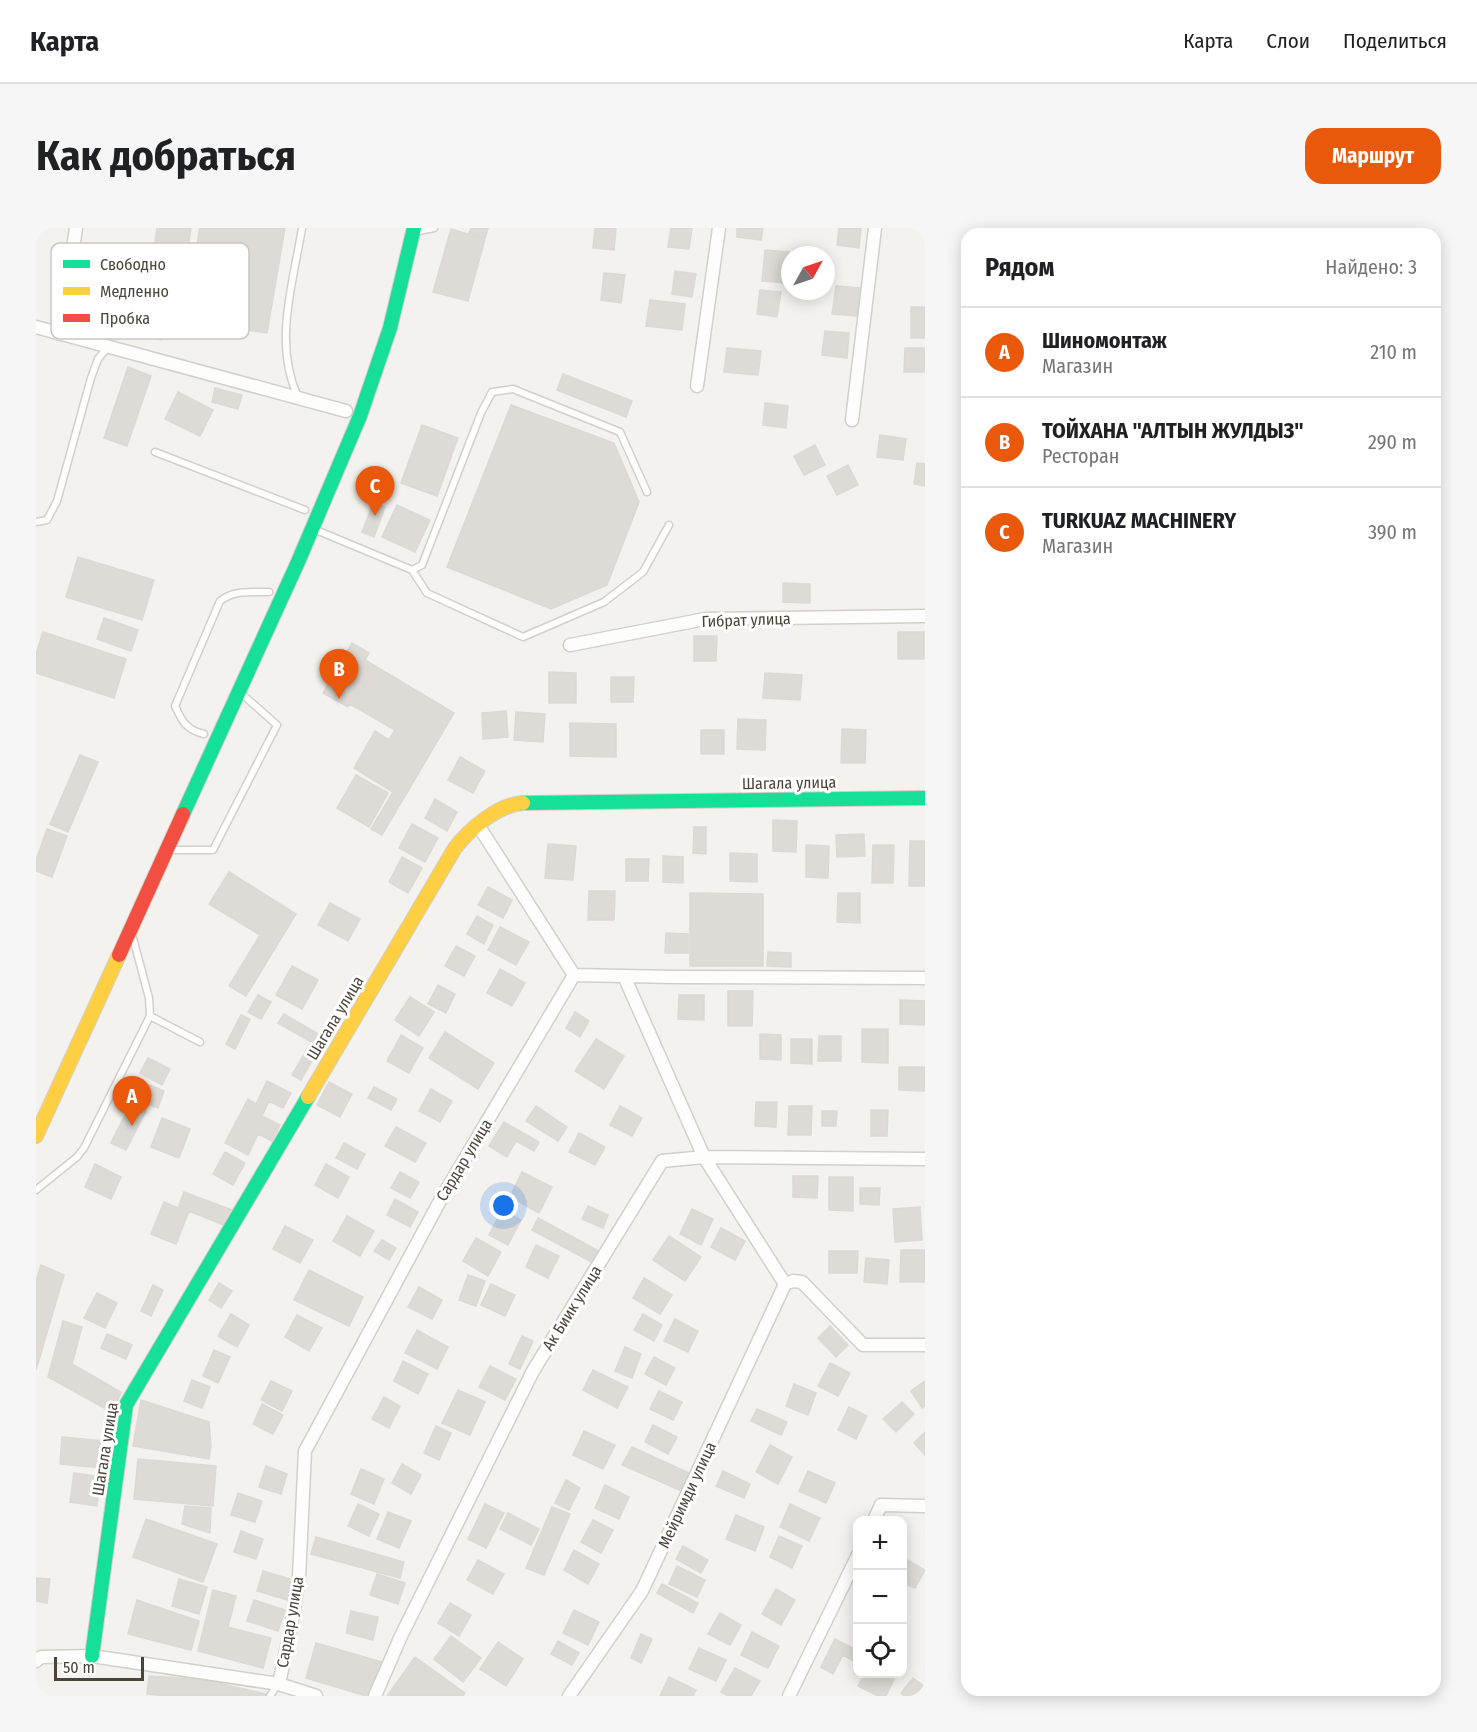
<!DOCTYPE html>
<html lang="ru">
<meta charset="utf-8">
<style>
body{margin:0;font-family:"Fira Sans Condensed",sans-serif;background:#f6f6f6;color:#202124}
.controls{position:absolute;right:18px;bottom:18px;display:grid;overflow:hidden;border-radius:12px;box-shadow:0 3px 15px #0003}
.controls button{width:54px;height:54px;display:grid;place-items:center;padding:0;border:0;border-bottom:2px solid #e0e0e0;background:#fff;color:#202124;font:30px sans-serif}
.compass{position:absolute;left:745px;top:18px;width:54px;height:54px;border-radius:50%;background:#fff;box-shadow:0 3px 15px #0003;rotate:50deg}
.scale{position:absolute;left:18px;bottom:15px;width:90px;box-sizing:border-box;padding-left:6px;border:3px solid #4b4439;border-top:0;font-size:16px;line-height:21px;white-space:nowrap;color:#4b4439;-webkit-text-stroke:4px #fff;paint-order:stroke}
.you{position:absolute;left:468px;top:978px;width:21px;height:21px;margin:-15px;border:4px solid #fff;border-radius:50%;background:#1a73e8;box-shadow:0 0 0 9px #1a73e833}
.badge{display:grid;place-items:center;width:39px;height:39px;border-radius:50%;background:#ea580c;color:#fff;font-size:20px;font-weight:700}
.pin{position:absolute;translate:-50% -50px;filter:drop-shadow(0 2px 3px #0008)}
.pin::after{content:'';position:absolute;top:32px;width:21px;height:18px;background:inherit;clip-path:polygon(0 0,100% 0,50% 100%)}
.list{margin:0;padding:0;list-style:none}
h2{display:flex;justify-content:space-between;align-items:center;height:78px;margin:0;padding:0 24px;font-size:26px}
h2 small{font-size:20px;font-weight:400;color:#757577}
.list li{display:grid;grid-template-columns:39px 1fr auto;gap:18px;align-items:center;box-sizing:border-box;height:90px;padding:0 24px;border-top:2px solid #e0e0e0}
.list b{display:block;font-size:22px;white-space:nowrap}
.list p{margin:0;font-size:20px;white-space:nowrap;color:#757577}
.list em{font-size:20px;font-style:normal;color:#757577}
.icon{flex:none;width:33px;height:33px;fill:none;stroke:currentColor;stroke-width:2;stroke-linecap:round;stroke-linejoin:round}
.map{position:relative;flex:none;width:889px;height:1468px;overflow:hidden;border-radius:18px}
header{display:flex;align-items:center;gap:36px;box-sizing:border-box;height:84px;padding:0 30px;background:#fff;border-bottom:2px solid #e0e0e0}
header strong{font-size:28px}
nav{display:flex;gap:33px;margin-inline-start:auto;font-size:21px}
.intro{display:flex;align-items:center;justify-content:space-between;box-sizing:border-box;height:144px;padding:0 36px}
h1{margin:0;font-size:42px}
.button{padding:15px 27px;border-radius:18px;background:#ea580c;color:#fff;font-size:21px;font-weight:700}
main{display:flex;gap:36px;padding:0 36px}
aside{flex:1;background:#fff;border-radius:18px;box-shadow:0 3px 15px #0003}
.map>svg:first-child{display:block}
</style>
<header>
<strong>Карта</strong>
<nav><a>Карта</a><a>Слои</a><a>Поделиться</a></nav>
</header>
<div class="intro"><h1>Как добраться</h1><a class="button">Маршрут</a></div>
<main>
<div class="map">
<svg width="889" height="1468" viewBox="0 0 889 1468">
<rect width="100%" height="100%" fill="#f4f2ee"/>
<!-- building -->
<path fill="#dedbd6" stroke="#dcd9d4" stroke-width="1.5" d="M121,0h34l-4,26 -33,-4z
M164,0h85l-18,105 -83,-13z
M435,0h17l-3,11 -16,-5z
M559,0h21l-2,22 -21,-2z
M635,0h21l-3,21 -21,-2z
M701,0h26l-2,12 -24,-3z
M803,0h22l-2,20 -22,-3z
M415,1l34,10 -17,62 -35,-9z
M729,22l24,2 -3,31 -24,-2z
M113,28l27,6 -14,78 -27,-5z
M639,43l21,3 -4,23 -20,-3z
M568,45l21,2 -4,28 -20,-3z
M800,58l24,2 -3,28 -25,-2z
M724,62l21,2 -4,25 -20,-3z
M614,72l35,4 -3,26 -36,-4z
M875,79h14v31h-14z
M789,103l24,2 -2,25 -25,-3z
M691,120l34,3 -3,24 -34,-3z
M869,120h20v24h-21z
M92,139l23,9 -24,70 -23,-8z
M527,146l69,27 -6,16 -69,-27z
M179,160l27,7 -4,14 -26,-7z
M142,164l35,18 -13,26 -35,-17z
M729,175l23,3 -2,22 -23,-3z
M475,177l103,38 25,59 -32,83 -56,24 -104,-42z
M386,197l36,13 -21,58 -36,-13z
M844,207l26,4 -3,21 -26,-3z
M779,217l10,20 -21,10 -10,-19z
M881,235l8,1v22l-11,-2z
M812,237l10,20 -21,10 -10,-19z
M337,275l12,4 -11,30 -12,-5z
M361,277l33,15 -15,32 -33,-15z
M42,329l76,23 -12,40 -76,-23z
M747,355l27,1v19l-27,-1z
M68,390l34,12 -7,21 -34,-12z
M7,404l83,27 -12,39 -78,-25v-19z
M862,404h26v27h-26z
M658,408h23l-1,25h-22z
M316,415l17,10 -4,7 89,53 -72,122 -11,-6 22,-37 -39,-24 21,-37 14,9 6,-10 -45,-26 -2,3 -25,-14z
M513,444l27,1v30h-27z
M729,445l37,2 -2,25 -37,-2z
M575,449h23l-1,25h-22z
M470,483l2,26 -25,2 -1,-26z
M480,484l29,2 -2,28 -29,-2z
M702,491l28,1 -1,30 -28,-1z
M534,495l46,1v33l-46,-1z
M806,501l24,1 -1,33h-24z
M665,502h23v24h-23z
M44,527l18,7 -30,70 -18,-8z
M424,529l25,14 -12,22 -25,-13z
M320,547l32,18 -19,34 -32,-19z
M399,571l22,13 -10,19 -22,-13z
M737,592l24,1 -1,31 -23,-1z
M376,596l26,14 -13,24 -26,-14z
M658,599h12v27l-13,-1z
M11,601l20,7 -15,41 -16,-6v-11z
M828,606l1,22 -28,1 -1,-22z
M874,613h15v45h-16z
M512,616l28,2 -3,34 -28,-2z
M770,617l23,1 -1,32 -22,-1z
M837,617h21l-1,38h-21z
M694,625l27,1v28l-27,-1z
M627,628l20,1v26l-20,-1z
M366,629l20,11 -14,25 -19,-11z
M590,631h23l-1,22h-22z
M193,644l67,42 -50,82 -17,-10 31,-51 -51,-31z
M452,659l24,13 -9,18 -25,-13z
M553,663h26l-1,29h-26z
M654,665l73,1v72h-73z
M802,665h22v30l-23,-1z
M294,675l30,16 -12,22 -30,-16z
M441,688l16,9 -9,19 -17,-10z
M464,699l29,15 -13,23 -28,-15z
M630,705l22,1v19h-23z
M420,718l19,10 -11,20 -19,-10z
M732,724l23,1v14l-24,-1z
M256,738l26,14 -16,29 -26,-14z
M464,741l25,14 -13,23 -25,-13z
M402,757l17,9 -9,19 -18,-9z
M692,763h25l-1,35h-24z
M222,767l13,7 -10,17 -13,-7z
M643,767h25v25l-26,-1z
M374,769l24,15 -15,24 -24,-16z
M864,772l25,1v24l-25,-1z
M539,784l14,9 -9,16 -14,-9z
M248,786l41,24 -24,42 -9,-5 19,-33 -33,-19z
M205,787l9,4 -15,30 -9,-5z
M826,801h26v34l-26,-1z
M409,804l49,31 -16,26 -49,-31z
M724,806l21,1v25l-21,-1z
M365,807l22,13 -14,25 -22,-12z
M783,808h22v25h-23z
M560,811l28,17 -20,33 -29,-18z
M755,811h21v25l-21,-1z
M112,830l22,11 -8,16 -22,-12z
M863,839h26v24l-26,-1z
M231,853l24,12 -8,15 -14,-7 -7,15 18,9 -8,16 -14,-7 -10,21 -23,-12 23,-44 8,5z
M293,854l23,12 -12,23 -23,-12z
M113,857l15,6 -6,17 -16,-6z
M338,859l23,12 -6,11 -23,-12z
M395,861l21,12 -12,21 -21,-11z
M720,874h21l-1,25 -21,-1z
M95,875l15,8 -20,39 -15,-7z
M500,878l31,21 -9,14 -32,-20z
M584,878l22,12 -10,18 -22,-11z
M753,878h23l-1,29h-23z
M835,882h17l-1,26h-16z
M786,883h15l-1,15h-14z
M126,890l28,11 -11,29 -28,-11z
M468,894l35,20 -5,9 -18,-10 -9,16 -18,-11z
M360,899l30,16 -11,19 -30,-16z
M543,905l26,14 -10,18 -26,-13z
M308,915l21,11 -8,15 -21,-11z
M189,924l20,11 -12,22 -20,-11z
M59,936l26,13 -10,22 -26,-12z
M290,936l23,13 -11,21 -23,-13z
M364,944l19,10 -9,16 -19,-10z
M486,944l30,15 -13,26 -29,-16z
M757,948h25l-1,22 -24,-1z
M793,949h24v34l-24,-1z
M824,960h20l-1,17 -19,-1z
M148,964l48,18 -6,16 -37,-15 -13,33 -25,-10 13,-32 14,6z
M359,971l23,13 -8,15 -23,-12z
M552,978l20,9 -5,13 -21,-9z
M884,979l2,33 -27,2 -2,-33z
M656,981l21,10 -12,26 -21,-11z
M466,982l19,10 -13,25 -19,-10z
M311,988l27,15 -14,25 -27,-15z
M502,990l61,33 -6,12 -61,-33z
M249,998l28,14 -13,23 -27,-14z
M685,1000l24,13 -10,19 -24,-13z
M633,1008l32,21 -16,24 -32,-21z
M440,1010l25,14 -13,24 -25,-15z
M346,1012l14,8 -7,12 -15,-9z
M500,1017l23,11 -11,22 -22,-11z
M865,1022h24v32h-25z
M793,1023h29l-1,22h-28z
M830,1030l23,2 -2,24 -23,-2z
M5,1037l23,10 -28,95v-89z
M273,1042l54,27 -14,29 -55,-26z
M432,1047l17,6 -9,25 -17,-6z
M608,1050l28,17 -12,19 -27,-16z
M183,1055l13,8 -11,17 -12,-8z
M455,1056l24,11 -10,21 -24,-11z
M117,1057l10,5 -12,26 -10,-5z
M383,1059l23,13 -10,19 -24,-12z
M61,1065l20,10 -12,25 -21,-10z
M195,1086l18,11 -12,22 -19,-11z
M607,1086l19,11 -8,16 -20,-11z
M261,1087l25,13 -13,23 -24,-14z
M639,1091l23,12 -10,21 -24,-11z
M27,1093l19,6 -10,37 49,28 -8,21 -65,-36z
M794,1098l18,19 -12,12 -18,-19z
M381,1102l31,17 -11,22 -32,-16z
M71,1106l25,11 -6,14 -25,-11z
M486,1108l11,5 -13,28 -11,-5z
M589,1119l16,7 -9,24 -17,-7z
M178,1122l16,7 -12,26 -15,-7z
M618,1129l21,11 -9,17 -21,-11z
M367,1133l25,13 -10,20 -24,-13z
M794,1135l20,10 -12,23 -20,-10z
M454,1138l26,13 -11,21 -26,-13z
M557,1142l35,17 -11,21 -34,-18z
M156,1152l18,7 -8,21 -18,-7z
M235,1153l21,10 -10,20 -21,-11z
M889,1153v25l-3,2 -11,-17z
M758,1156l22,9 -8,22 -22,-9z
M422,1162l27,12 -15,33 -28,-12z
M623,1163l23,11 -9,18 -23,-11z
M348,1169l16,9 -11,22 -17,-9z
M105,1172l68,22 2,24 -2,13 -76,-13z
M866,1174l12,12 -18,18 -13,-13z
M226,1176l21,11 -10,19 -20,-10z
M813,1179l18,9 -11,23 -18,-9z
M721,1181l30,13 -6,13 -30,-14z
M617,1197l24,12 -9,17 -23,-12z
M400,1198l15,7 -12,27 -15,-7z
M548,1203l31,14 -12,24 -30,-14z
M889,1204v23l-11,-12z
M26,1209l43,4 -3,27 -42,-4z
M734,1217l22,12 -14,27 -22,-12z
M596,1219l59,27 -7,18 -62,-27z
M102,1231l78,7 -3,40 -79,-7z
M366,1236l19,11 -10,19 -19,-11z
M230,1238l21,8 -6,20 -22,-7z
M325,1241l23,10 -10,25 -23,-10z
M687,1243l27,13 -6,14 -28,-12z
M772,1243l27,12 -9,20 -27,-12z
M38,1245l27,4 -4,29 -27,-4z
M530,1252l14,8 -11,22 -14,-7z
M569,1257l24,12 -10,22 -24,-11z
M202,1265l24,8 -7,21 -24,-7z
M322,1276l21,10 -10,22 -21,-10z
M449,1276l19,9 -18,35 -18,-9z
M754,1276l30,14 -11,23 -29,-14z
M149,1278l26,2 -1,25 -28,-9z
M516,1279l18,7 -26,61 -18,-7z
M352,1284l23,9 -12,27 -22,-9z
M472,1285l31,16 -8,16 -31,-16z
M700,1287l28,12 -9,24 -29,-12z
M110,1291l71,25 -14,38 -70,-25z
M557,1292l20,10 -12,23 -20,-11z
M205,1303l22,8 -7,20 -22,-7z
M743,1308l23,10 -10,22 -22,-11z
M280,1309l88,25 -4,16 -89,-24z
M647,1318l25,14 -7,13 -25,-14z
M538,1322l25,14 -11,20 -24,-14z
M866,1329l23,13 -10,18 -13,-6z
M442,1332l26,14 -11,20 -26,-14z
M641,1338l28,14 -8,17 -28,-13z
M227,1343l34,10 -6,20 -34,-10z
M341,1346l28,9 -7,21 -28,-9z
M0,1350l14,1 -3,24 -11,-2z
M143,1351l28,8 -8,27 -27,-8z
M626,1356l36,19 -5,10 -36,-20z
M740,1361l19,11 -14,25 -19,-11z
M177,1362l23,6 -8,31 43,11 -8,30 -65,-17z
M101,1372l62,21 -8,29 -63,-16z
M218,1372l31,10 -7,21 -31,-10z
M414,1375l21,12 -12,21 -21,-13z
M538,1382l25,12 -11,23 -25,-12z
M315,1383l27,6 -5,23 -27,-7z
M684,1385l21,12 -11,20 -22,-11z
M716,1404l27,14 -11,22 -27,-13z
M605,1406l11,5 -11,24 -10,-5z
M415,1408l30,22 -18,24 -29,-23z
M799,1411l23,12v11l-1,1 -14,-8 -10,19 -12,-7z
M522,1413l21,12 -7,12 -21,-11z
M462,1414l25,17 -17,27 -26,-17z
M280,1415l66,19 -10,34h-6l-60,-18z
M663,1420l27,12 -10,21 -27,-12z
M379,1429l50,36 -2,3h-76z
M699,1440l25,13 -9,15h-23l-7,-4z
M829,1446h19l10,5 -8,17h-8l-20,-10z
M113,1448l51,3 70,16 -1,1h-100l-22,-2z
M633,1449l27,13 -3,6h-33z
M877,1450l12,9v9h-21l-3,-3z"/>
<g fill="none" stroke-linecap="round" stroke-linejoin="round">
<!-- lane casing -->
<g stroke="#d2d0cb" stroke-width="9">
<path id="lane" d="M383,3l15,-3
M262,169c-25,-54 -5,-113 4,-169
M119,224l150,58
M0,294l11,-2 10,-19 34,-123 7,-19 10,-12
M280,302l96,40 10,-5 59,-152 11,-21 21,-3 107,43 27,60
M376,342l15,23 96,44 81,-35 39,-30 26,-47
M168,506c-18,-4 -22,-13 -29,-28l45,-105c14,-11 32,-9 49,-9
M137,622h40l64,-125 -35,-31
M114,788l50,26
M0,962l41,-33 7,-9 66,-132 -1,-18 -16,-60
M234,1468l8,-12"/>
</g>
<!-- street casing -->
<g stroke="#d2d0cb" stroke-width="15">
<path id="street" d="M0,99l310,84
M24,106l16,-106
M661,158l22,-158
M816,192l23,-192
M534,417l135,-26 220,-3
M442,597l96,150
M588,748l80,181 81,127 8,-3 9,1 61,63h62
M838,1292l7,-15 44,1
M0,1433l5,-4 51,-1 187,28 37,12
M243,1456l11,-52 9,-54 6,-127 136,-252 133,-224 101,2 250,1
M339,1468l26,-60 132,-265 129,-210 42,-4 221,2
M533,1468l73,-105 143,-307
M753,1468l69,-141"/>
</g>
<!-- fast casing -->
<g stroke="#d3cfc5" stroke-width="16">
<path id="fast" d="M487,575l402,-5
M147,586l115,-252 62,-146 30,-88 24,-100
M56,1428l34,-251 182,-308"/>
</g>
<!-- slow casing -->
<g stroke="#d3cfc5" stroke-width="16">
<path id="slow" d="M272,869l147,-249c15,-19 42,-43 68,-45
M0,908l83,-181"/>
</g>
<!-- jam casing -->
<g stroke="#d3cfc5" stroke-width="16">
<path id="jam" d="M83,727l64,-141"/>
</g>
<!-- lane -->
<use href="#lane" stroke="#fdfdfc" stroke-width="6"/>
<!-- street -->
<use href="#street" stroke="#fdfdfc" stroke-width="12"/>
<!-- fast -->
<use href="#fast" stroke="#16e098" stroke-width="14"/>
<!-- slow -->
<use href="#slow" stroke="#ffcf43" stroke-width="14"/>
<!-- jam -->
<use href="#jam" stroke="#f24e42" stroke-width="14"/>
</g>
<g text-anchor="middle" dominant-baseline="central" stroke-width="6" stroke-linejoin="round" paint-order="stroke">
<!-- street labels -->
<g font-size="16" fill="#4b4439" stroke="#fff">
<text transform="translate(710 392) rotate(-2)">Гибрат улица</text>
<text transform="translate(753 555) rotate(-1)">Шагала улица</text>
<text transform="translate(299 790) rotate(-59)">Шагала улица</text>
<text transform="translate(428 932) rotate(-59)">Сардар улица</text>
<text transform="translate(536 1080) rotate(-58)">Ак Биик улица</text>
<text transform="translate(69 1221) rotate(-81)">Шагала улица</text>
<text transform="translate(651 1267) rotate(-65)">Мейримди улица</text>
<text transform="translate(254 1394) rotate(-80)">Сардар улица</text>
</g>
</g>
<!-- legend -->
<rect x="15" y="15" width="198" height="96" rx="9" fill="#fff" stroke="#c9c7c4" stroke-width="1.5"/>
<rect x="27" y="32" width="27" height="8" fill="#16e098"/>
<rect x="27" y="59" width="27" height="8" fill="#ffcf43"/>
<rect x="27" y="86" width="27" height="8" fill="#f24e42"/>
<g font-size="16" fill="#4b4439">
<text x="64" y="42">Свободно</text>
<text x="64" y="69">Медленно</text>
<text x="64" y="96">Пробка</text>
</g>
</svg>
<div class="controls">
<button>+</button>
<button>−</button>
<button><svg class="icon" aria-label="locate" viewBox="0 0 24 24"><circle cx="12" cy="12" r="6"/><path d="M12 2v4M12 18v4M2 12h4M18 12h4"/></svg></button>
</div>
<svg class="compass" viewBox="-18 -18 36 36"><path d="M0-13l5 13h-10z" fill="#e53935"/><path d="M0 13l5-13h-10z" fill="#757577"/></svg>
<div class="scale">50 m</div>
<div class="you"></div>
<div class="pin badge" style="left:96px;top:898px">A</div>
<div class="pin badge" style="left:303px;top:471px">B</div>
<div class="pin badge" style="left:339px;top:288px">C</div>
</div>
<aside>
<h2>Рядом<small>Найдено: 3</small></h2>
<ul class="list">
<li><span class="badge">A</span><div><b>Шиномонтаж</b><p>Магазин</p></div><em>210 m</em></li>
<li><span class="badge">B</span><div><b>ТОЙХАНА &quot;АЛТЫН ЖУЛДЫЗ&quot;</b><p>Ресторан</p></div><em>290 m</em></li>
<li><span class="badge">C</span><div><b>TURKUAZ MACHINERY</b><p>Магазин</p></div><em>390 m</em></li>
</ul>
</aside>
</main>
